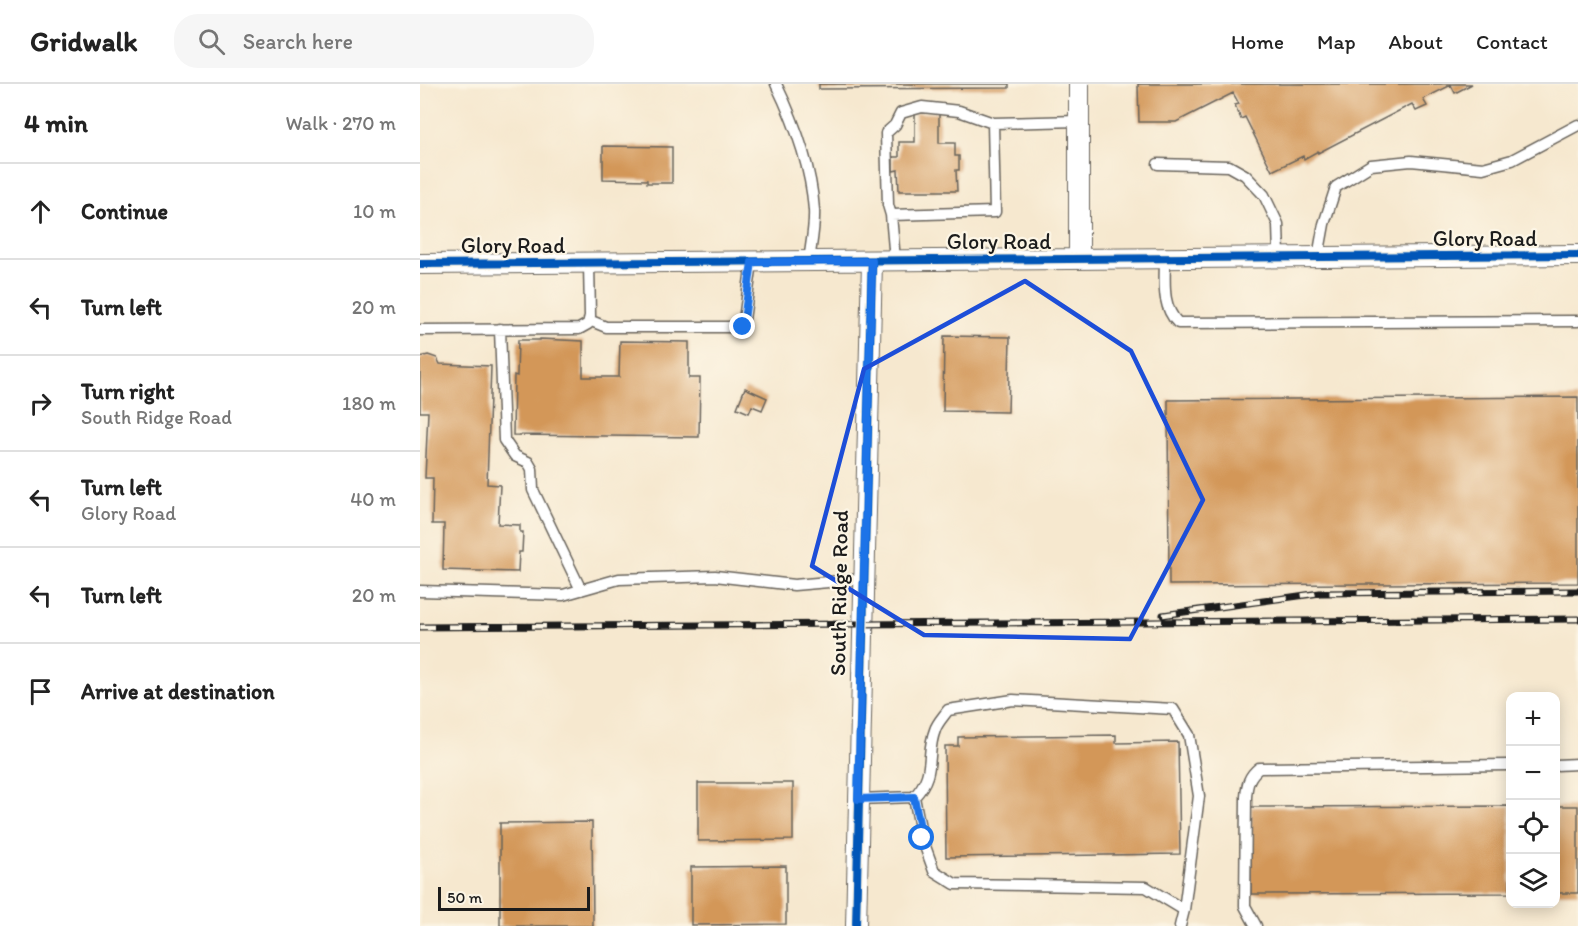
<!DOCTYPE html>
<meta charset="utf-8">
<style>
body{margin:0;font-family:Itim,sans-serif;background:#f6f6f6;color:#222}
.controls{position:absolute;right:18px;bottom:18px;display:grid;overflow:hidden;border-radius:12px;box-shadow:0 3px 15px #0003}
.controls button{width:54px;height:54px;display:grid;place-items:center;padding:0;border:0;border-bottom:2px solid #e0e0e0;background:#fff;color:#222;font:30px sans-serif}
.scale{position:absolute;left:18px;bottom:15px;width:152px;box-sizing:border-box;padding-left:6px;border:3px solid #1c1c1c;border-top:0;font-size:16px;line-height:21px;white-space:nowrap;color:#1c1c1c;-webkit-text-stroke:4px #fcf5e5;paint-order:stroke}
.stop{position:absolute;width:18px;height:18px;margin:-14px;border:4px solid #1a73e8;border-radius:50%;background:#fff}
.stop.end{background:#1a73e8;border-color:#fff;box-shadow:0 2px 6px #0008}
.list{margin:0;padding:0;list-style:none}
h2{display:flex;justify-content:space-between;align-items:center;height:78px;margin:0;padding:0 24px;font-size:26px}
h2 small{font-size:20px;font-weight:400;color:#767676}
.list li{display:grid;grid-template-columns:39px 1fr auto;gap:18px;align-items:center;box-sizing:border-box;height:96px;padding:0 24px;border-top:2px solid #e0e0e0}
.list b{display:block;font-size:22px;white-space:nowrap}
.list p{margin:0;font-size:20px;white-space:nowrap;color:#767676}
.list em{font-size:20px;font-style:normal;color:#767676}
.icon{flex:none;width:33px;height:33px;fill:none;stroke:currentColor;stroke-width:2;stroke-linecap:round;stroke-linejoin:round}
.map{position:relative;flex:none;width:1158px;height:842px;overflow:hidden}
header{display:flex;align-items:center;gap:36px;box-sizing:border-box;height:84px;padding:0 30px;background:#fff;border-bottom:2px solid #e0e0e0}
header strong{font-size:28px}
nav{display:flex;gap:33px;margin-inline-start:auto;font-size:21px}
.search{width:420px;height:54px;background:#f6f6f6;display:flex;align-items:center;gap:15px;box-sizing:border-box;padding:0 21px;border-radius:24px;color:#767676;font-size:22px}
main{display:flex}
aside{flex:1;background:#fff}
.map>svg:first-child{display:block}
</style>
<header>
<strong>Gridwalk</strong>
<div class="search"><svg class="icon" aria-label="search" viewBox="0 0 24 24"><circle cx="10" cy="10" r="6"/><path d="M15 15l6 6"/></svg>Search here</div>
<nav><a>Home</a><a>Map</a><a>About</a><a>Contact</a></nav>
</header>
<main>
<aside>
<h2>4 min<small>Walk · 270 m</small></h2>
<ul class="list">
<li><svg class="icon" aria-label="ahead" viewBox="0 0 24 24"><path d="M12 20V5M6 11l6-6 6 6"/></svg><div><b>Continue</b></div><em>10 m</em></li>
<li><svg class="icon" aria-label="left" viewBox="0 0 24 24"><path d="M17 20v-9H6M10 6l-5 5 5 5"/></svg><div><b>Turn left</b></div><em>20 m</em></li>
<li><svg class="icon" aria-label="right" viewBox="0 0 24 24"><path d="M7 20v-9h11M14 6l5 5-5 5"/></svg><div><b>Turn right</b><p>South Ridge Road</p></div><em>180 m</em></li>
<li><svg class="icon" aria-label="left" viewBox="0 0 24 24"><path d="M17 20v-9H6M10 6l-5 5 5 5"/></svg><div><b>Turn left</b><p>Glory Road</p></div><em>40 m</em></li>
<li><svg class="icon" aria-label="left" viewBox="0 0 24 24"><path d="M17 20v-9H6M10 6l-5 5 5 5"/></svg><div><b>Turn left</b></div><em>20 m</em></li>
<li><svg class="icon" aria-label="arrive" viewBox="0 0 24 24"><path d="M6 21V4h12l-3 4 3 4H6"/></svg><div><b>Arrive at destination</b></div></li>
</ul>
</aside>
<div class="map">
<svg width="1158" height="842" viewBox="0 0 1158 842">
<rect width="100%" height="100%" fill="#fcf5e5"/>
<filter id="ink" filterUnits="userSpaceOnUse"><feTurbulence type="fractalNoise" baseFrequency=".0167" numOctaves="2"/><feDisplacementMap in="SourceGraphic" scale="12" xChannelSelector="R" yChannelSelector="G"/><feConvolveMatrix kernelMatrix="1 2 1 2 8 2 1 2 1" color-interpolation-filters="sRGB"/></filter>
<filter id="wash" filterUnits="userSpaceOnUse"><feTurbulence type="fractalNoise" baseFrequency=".008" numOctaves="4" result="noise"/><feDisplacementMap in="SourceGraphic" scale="24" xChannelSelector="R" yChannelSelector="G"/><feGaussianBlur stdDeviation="1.35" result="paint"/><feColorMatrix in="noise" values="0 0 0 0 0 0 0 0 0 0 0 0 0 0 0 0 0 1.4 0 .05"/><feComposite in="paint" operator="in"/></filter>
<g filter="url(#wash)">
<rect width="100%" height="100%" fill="#f6e8cf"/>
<g id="blocks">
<!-- building -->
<path fill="#d39758" d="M399,0h190v4l-190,1z
M718,0h334l-17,9 -4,-8 -28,14 4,7 -11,5 -4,-7 -94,49v-2l-14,8 -1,-3 -31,15 -27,-54 -4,2 -6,-14 4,-1 -6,-11 -57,29h-37z
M495,29h24v30h16v13h4v14h-3l1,21h-58l-1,-21 -5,1v-14h6v-15h16z
M183,62l69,1v36h-25v-3l-44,-1z
M524,252l66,1 -2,75 -65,-1z
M120,255l43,2v36h36l1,-36 69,1v36h11l-1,59 -186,-2 1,-60 3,1 1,-36h22z
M8,271l9,3 3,6 51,2 -4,118 13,1 -2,39 22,1v7h3l-1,20h-3l-1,20 -75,-2 1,-46h-12l1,-46h-8l3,-66h-8v-55z
M325,304l22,10 -5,12 -10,-4 -3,7 -12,-5z
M1158,313v186l-409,2 -1,-185z
M696,651v8l62,-1 2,112 -234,3 -1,-111h13v-9z
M278,699h95v57l-95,1z
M1090,722v87l-259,1v-87z
M1136,722h22v87h-22z
M172,738l1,104h-93v-103z
M366,782v58l-95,1v-58z"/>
</g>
</g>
<g filter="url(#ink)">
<use href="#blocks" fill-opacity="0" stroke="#68635b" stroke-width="1.5"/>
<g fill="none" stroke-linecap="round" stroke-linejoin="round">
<!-- lane casing -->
<g stroke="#68635b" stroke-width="13">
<path id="lane" d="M356,0c19,39 35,82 38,126 1,16 -3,35 -5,51
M738,80l71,2 16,9 19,20 14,29 1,33
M471,131l104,-3 -2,-89
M898,173l6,-33 12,-37 35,-22 40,-4 72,7 29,-8 66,-35
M745,174c0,23 -4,48 13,65l400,-2
M475,176l-4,-45 -3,-10 -2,-72 9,-8 6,-12 21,-6 37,4 34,12 86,-2
M169,236l17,7h137l9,-65
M80,245l4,111 11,16 13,6 4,7 1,21 48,100
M0,246l159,-1 9,-5 2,-8 -1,-53
M0,507l143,4 56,-16 96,-3 79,9 69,-6
M1136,681l22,-1
M494,713l8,41 12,33 21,13 191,3 38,23
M438,715l56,-2c23,-24 11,-42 21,-67 2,-7 9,-14 13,-20l65,-10 160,9 16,26 10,61 -15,114 -4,16
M836,842l-11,-20 1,-109c1,-13 3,-21 13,-29l251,-3"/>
</g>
<!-- street casing -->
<g stroke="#68635b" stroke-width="22">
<path id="street" d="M659,175v-175
M0,180l1158,-9
M436,842l16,-665"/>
</g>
<!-- lane -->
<use href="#lane" stroke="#fff" stroke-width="10"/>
<!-- street -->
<use href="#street" stroke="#fff" stroke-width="20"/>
<!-- rail casing -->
<g stroke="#1c1c1c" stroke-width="7">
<path id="rail" d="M743,531l157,-22 258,-2
M0,543l1158,-8"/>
</g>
<!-- rail -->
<use href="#rail" stroke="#fcf5e5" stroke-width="4.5" stroke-dasharray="14" stroke-linecap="butt"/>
<!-- cycleway casing -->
<g stroke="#fcf5e5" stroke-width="11">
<path id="cycleway" d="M0,180l1158,-9
M436,842l16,-665"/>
</g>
<!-- cycleway -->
<use href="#cycleway" stroke="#0057b8" stroke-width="8"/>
</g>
</g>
<g fill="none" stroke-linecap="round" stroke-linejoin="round" filter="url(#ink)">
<!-- route -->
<path stroke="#1a73e8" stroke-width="8" d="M323,243l9,-65 120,-1 -14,538 56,-2 8,41"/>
</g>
<!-- marked area -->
<path fill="none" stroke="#1d4ed8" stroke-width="4.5" stroke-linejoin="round" d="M605,197l106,70 72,149 -73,139 -206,-4 -112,-69 52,-197z"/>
<g text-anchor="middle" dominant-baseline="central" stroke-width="4.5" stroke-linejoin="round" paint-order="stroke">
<!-- street labels -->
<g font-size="22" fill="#1c1c1c" stroke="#fcf5e5">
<text x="1065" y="154">Glory Road</text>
<text x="579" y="157">Glory Road</text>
<text x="93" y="161">Glory Road</text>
<text transform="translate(419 509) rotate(-89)">South Ridge Road</text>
</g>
</g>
</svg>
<div class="controls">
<button>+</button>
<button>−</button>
<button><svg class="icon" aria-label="locate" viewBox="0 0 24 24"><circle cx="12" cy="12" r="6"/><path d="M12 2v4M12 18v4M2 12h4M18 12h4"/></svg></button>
<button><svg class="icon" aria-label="layers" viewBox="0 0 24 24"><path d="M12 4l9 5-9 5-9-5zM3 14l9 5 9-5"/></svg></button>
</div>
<div class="scale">50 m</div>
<div class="stop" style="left:502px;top:754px"></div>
<div class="stop end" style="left:323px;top:243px"></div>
</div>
</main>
